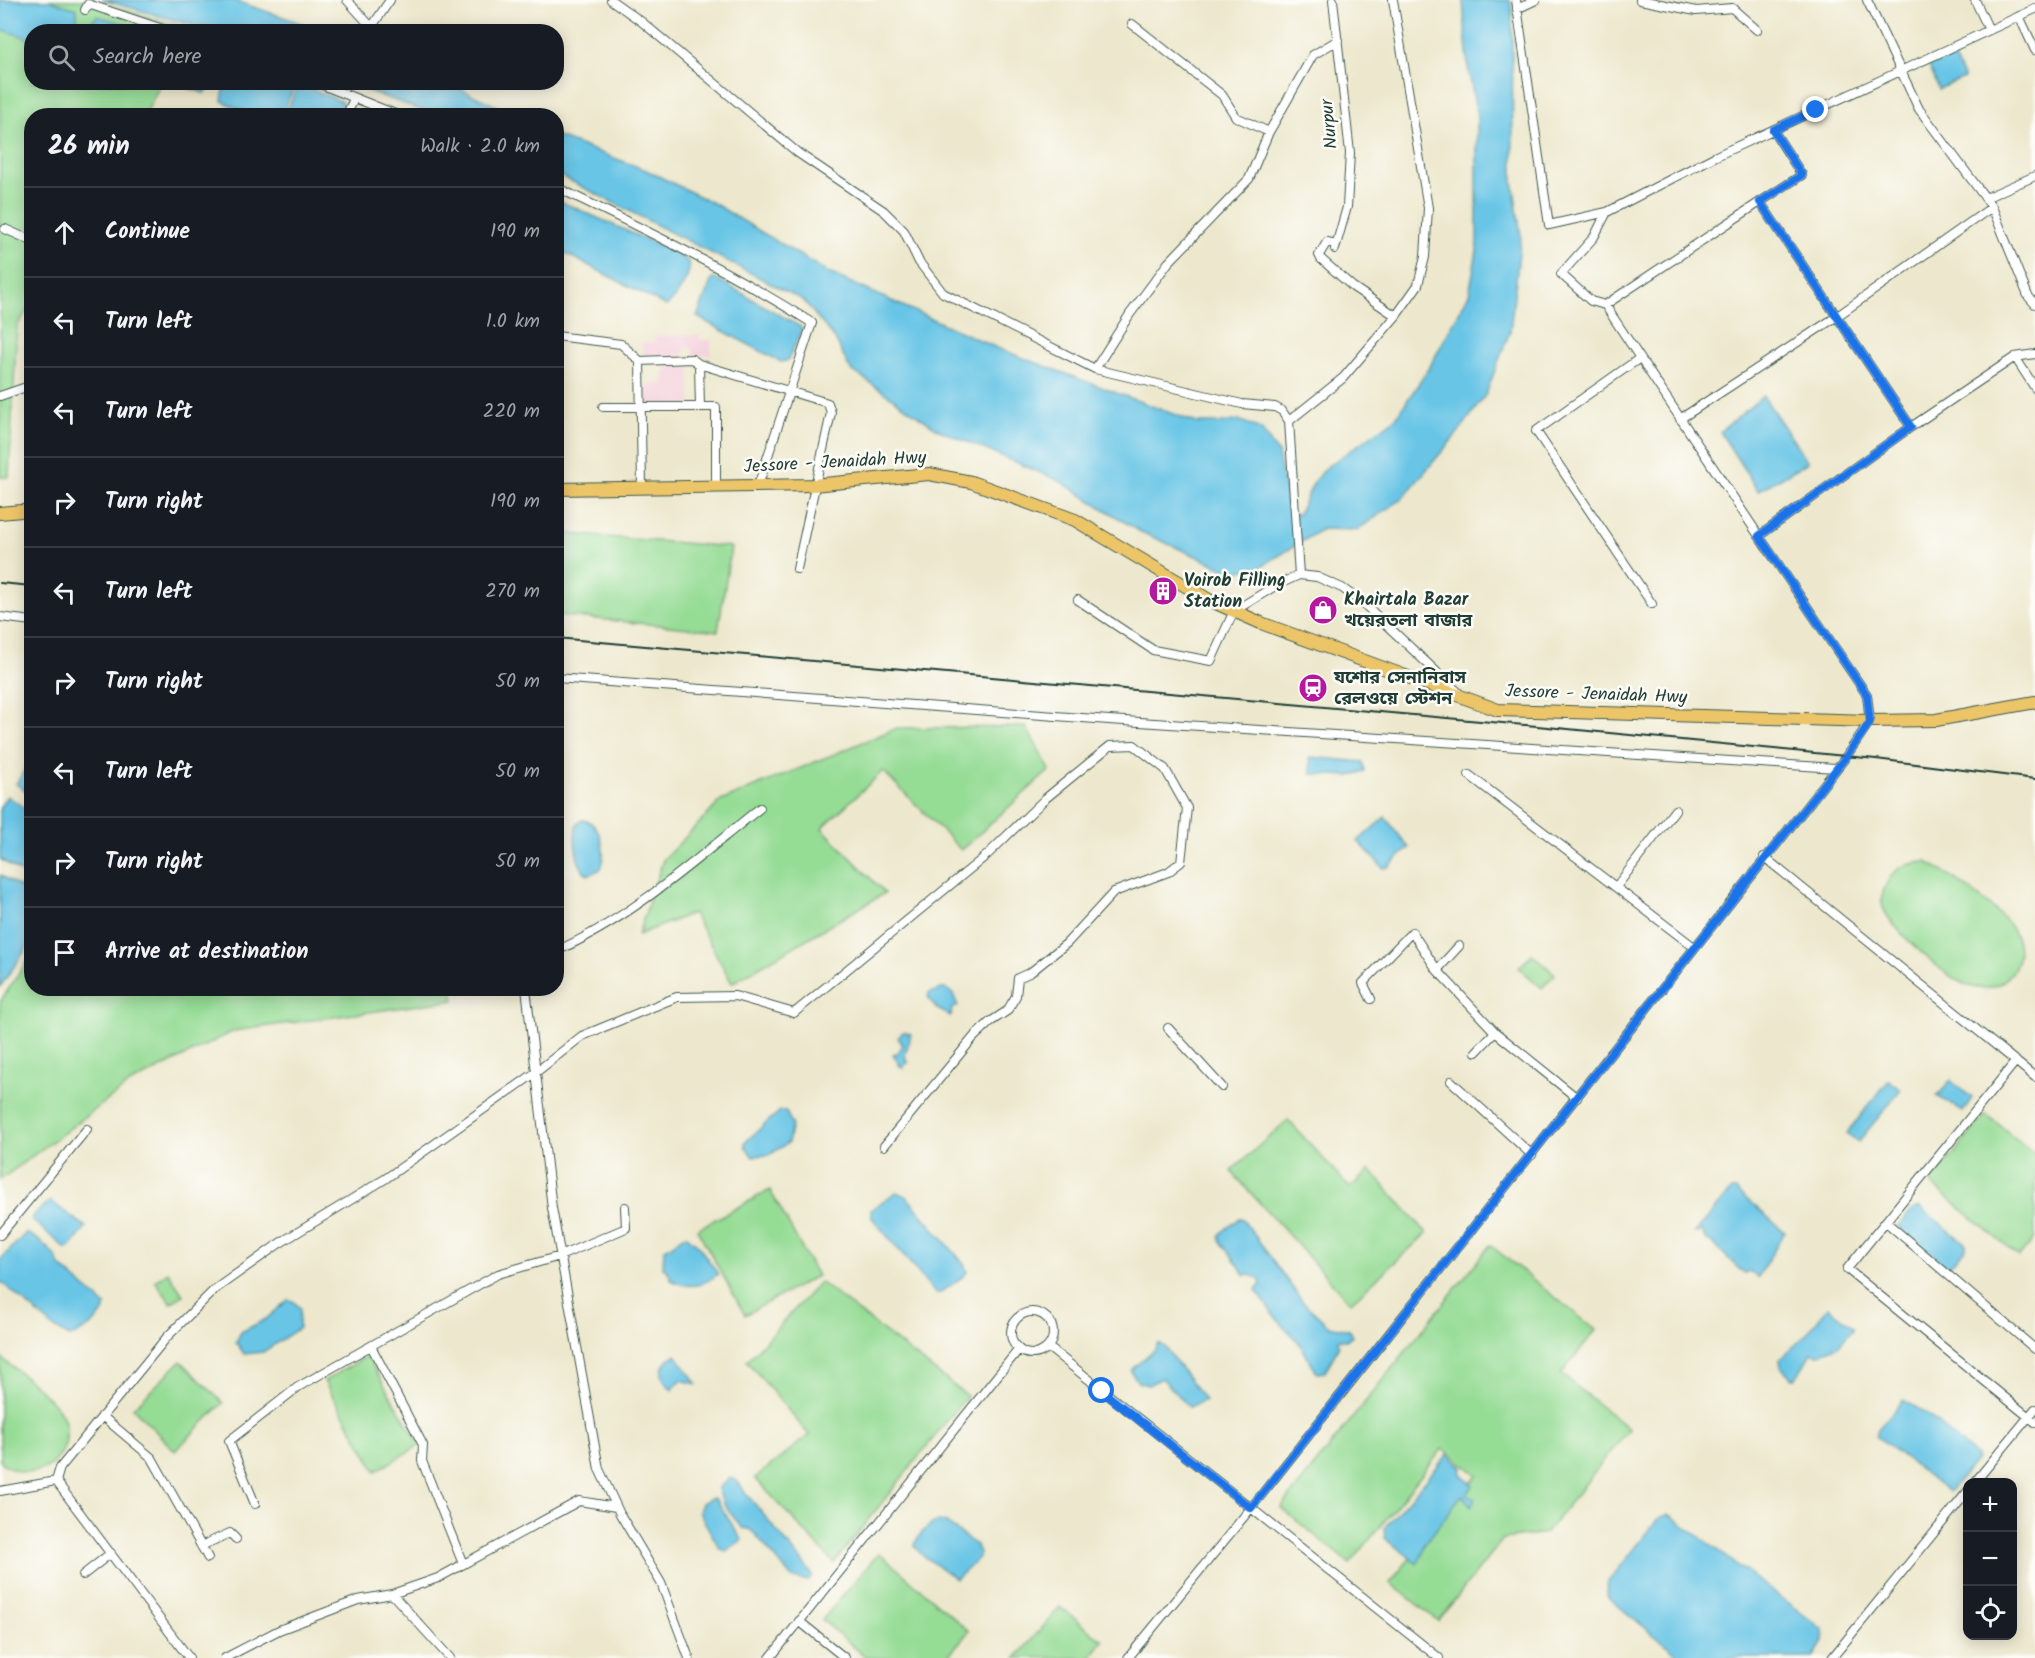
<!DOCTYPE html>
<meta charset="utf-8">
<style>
body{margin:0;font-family:Kalam,"Noto Sans Bengali",sans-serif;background:#242831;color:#f1f3f6}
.controls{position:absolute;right:18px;bottom:18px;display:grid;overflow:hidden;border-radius:12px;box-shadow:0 3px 15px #0003}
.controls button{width:54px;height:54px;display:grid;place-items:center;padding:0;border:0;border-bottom:2px solid #363941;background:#171b24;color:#f1f3f6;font:30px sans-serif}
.stop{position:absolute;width:18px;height:18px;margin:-14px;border:4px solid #1a73e8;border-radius:50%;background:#fff}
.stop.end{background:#1a73e8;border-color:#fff;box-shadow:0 2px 6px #0008}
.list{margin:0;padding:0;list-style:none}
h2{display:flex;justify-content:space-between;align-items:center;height:78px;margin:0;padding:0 24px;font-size:26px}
h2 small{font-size:20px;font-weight:400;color:#9ea1a6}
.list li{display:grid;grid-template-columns:39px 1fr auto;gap:18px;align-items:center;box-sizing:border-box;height:90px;padding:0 24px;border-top:2px solid #363941}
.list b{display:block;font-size:22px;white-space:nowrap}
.list em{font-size:20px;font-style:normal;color:#9ea1a6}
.icon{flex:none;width:33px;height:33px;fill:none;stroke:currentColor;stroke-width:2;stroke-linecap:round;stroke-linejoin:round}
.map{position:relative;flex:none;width:2035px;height:1658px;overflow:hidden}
.search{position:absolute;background:#171b24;box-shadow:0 3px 15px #0003;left:24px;top:24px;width:540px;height:66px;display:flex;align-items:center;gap:15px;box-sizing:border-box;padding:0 21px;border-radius:24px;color:#9ea1a6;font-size:22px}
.panel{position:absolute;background:#171b24;box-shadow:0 3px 15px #0003;left:24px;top:108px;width:540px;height:888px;border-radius:24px}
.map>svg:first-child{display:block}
</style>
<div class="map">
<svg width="2035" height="1658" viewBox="0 0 2035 1658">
<rect width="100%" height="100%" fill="#fdfcf7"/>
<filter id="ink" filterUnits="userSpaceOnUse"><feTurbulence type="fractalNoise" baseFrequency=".0167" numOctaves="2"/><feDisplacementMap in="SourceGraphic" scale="12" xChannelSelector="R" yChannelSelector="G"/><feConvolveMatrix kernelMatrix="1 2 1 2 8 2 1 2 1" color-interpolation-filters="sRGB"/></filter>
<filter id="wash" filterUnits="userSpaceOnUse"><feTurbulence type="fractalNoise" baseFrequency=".008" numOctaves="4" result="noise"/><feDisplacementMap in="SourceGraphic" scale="24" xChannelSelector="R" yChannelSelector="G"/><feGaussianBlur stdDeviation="1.35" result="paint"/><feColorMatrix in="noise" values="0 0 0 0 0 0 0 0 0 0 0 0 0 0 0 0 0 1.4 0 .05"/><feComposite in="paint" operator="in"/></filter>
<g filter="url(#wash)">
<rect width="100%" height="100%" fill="#ede8cd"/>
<!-- built -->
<path fill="#f4cfdc" d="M699,335v5h12v15h-18l-1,-7h-6l-3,7h-6v7l5,2v4h8l1,36 -44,1 -1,-21h18v-14h4l2,-14h-27l-1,-14h13v-6z"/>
<!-- green -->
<path fill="#95dc95" stroke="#5a8c64" stroke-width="1.5" d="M0,0h87l100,28 -1,4h-154v50l129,1 -16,32 -113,1 -1,189 -14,21 -8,151h-9z
M556,533l175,14 -13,84 -161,-16z
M1026,727l24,43 -89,80 -78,-79 -61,57 63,65 -153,90 -39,-70 -55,22 25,-75 58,-59 176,-73z
M1927,862c22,12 72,46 85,67 23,36 -16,74 -52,53 -20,-11 -70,-54 -77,-75 -3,-9 1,-19 5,-26 8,-16 23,-18 39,-19z
M1532,954l23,20 -13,14 -23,-20z
M31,955l1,33h420l2,12 -220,31 -103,52 -131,97v-178z
M1986,1114l49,40v84l-16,19 -89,-74z
M1288,1120l62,68 20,-18 57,63 -77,70 -119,-132z
M770,1190l47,86 -72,39 -48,-86z
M1490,1245l106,85 -35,44 68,55 -83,104 -43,6 -65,82 -48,-38 87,-108 -34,-27 -93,116 -69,-56z
M168,1272l15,23 -12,8 -16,-22z
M820,1282l147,114 -133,167 -79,-85 54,-43 -62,-74z
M367,1356l53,89 -44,26 -52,-90z
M0,1357c17,14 61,45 65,66 9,41 -34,64 -65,38z
M181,1361l42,42 -48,48 -42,-43z
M879,1553l90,78 -23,27h-79l-45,-38z
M1060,1607l43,34 -13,17h-74z"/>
<!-- water -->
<path fill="#67c5e6" stroke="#43818d" stroke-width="1.5" d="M0,0h48l29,9v11l-5,11 -40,1 -1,7 -31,-10z
M102,0h131l91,31h-110z
M1463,0h47l2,11 1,170 8,55 -11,95 -24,63 -25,35 -59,70 -45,31 -35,-1 -63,39 -27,4 -93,-41 -79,-50 -121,-51 -89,-61 -15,-30 -32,-39 -246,-126 -1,-38 90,34 69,34 114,69 168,75 200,75h27l15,-3 22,9 17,24 11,59 9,3 17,-35 13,-14 67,-47 34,-51 40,-74 8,-43v-136l-9,-48z
M98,16l2,1 50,14h-61l4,-11z
M1952,55l12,23 -25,11 -10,-23z
M290,82l5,2 -13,31h-30l-30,-14 3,-18z
M174,83h38l-8,10z
M346,83h102l67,32h-80z
M299,84l42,17 2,3 -6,11h-52z
M557,200l113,50 19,12c3,12 -13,38 -23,44l-109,-57z
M712,279h5l84,48 1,3 -14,30 -7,2 -84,-45z
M1763,396l45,66 -50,29 -38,-59z
M1310,757l53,5 2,9 -15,5 -39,-2z
M31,759v35l-15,-10z
M7,796l24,16v67l-31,-20v-52z
M1385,817l24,31 -21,19 -5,1 -25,-27z
M582,820c20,1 24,33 19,49l-13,6c-13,-9 -15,-37 -11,-51z
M0,875l32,20 -1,47 -31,45z
M945,988l8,6 5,12 -6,2 -1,8 -14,-7 -9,-12 1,-4z
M903,1032l8,2 -6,22 3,7 -5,2 1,3 -4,-2 -7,-12h4l6,-9 -5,-7z
M1889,1080l12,10 -43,52 -11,-9z
M1951,1081l21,17 -9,14 -26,-16z
M780,1111l6,1 6,12 -4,19 -19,12 -17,1 -7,-10v-4z
M1731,1190h5l49,42 -27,45 -9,-5 -4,2c-12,-9 -30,-32 -40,-34l-2,-9 -8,2z
M896,1192l10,4 58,68 3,8 -2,3 -25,18 -4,1 -64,-76 -1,-8z
M50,1201l36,26 -15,20 -5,2 -34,-29 2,-5z
M1920,1207l46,37v4l-18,20 -50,-41 14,-17z
M1239,1219h4l59,82 27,25 20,4 3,7 -6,3 -8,-1 1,7 -14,26 -8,1 -19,-32 -23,-24 -19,-27 5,-6 -2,-5 -11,-5 -4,2c-5,-15 -17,-23 -25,-38l3,-6z
M26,1233c12,5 30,20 34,33l46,40c-6,16 -21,25 -37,31l-16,-10 -53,-46v-21z
M686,1235l12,10 20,29c-17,13 -28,15 -47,6l-1,-6 -7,-7 1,-17z
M288,1300l5,1 7,7 -1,20 -36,24 -19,2 -8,-12 5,-10 25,-13z
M1828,1307l25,19v3l-15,17 -20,9 -7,-2 -15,25h-4l-11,-11 -1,-8 26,-24z
M1158,1343l6,3 41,54 -16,7 -27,-29 -14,7 -10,-3 -7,-10 1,-3 23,-20z
M676,1355l21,29 -16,-4 -9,10c-14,-13 -14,-26 4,-35z
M1903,1400l23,13 50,43v4l-27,32 -73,-56 2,-7z
M1448,1454l14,13 -1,7 12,12 -6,8 8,4 -4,8 -8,-11 -3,2 -36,48 -1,9 -6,9 -32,-25 -1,-10z
M729,1478l6,2 70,85 7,10 -3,6 -17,-3 -36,-43 -7,-6 -7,-1 -18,-23 -6,-16z
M711,1498h4l27,42 -16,11 -6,-2 -21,-37 3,-9z
M1669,1514l155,116 -1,12 -10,16h-131l-72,-59 -4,-5 2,-12 51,-64z
M940,1521l6,2 30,22 3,7 -1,6 -22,21 -35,-25 -6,-8c1,-10 16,-24 25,-25z"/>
</g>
<g filter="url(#ink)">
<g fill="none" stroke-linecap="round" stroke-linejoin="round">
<!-- minor casing -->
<g stroke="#3e574b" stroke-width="10">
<path id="minor" d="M347,0l29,32
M611,0l31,22 156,131 86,58 20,20 15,31 24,31 152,76 147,35 33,3 7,4 7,10 10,154
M1333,0l17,153 -3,54 -12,42
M1516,0l33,225 58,-13
M1640,0l56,11 36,-3 25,22
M1867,0l52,109 73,98 36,89 7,8
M1975,0l14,30
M1517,9l19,-9
M85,10l3,-6 84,28
M2019,16l16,34
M1132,24l90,71 14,22 33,15
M371,28l19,-28
M315,82l85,34
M346,116l8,-17
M556,187c88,42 174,84 256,136l-54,163
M1985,198l50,-22
M1760,202l42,-27 -29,-45
M5,229l27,12
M1336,244l-9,-2 -8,13 2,4 32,28 43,29
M1605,305l-14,-4 -30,-27 33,-37 13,-25 107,-55 321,-148
M556,336l65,8 19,17 52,-2 7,5 129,39 3,10 -34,156
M2015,357l20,-3
M1640,358l-35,-53 155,-103 151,225 -152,109 -119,-178 -104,73 116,173
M640,361l2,128
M699,364l1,43
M1095,369l35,-55 38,-51 81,-84 20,-47 44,-77 25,-15
M0,396l32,-11
M603,407h113v81
M1680,419l156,-102 156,-110
M1289,421l54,-43 53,-62 22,-31 7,-28 3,-49 -35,-208
M1911,427l104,-70 20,31
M1078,600l75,50 58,11 23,-50 41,-25 24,-11 18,2 25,11 21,15 97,91
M0,617l32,4
M556,678l553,42 727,48
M1469,775l225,172
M1764,857l271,220
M1616,887l59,-77
M556,951c76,-33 140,-92 204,-143
M1437,970l22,-24
M526,988l26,220 47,261 21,45 41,69 28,75
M1371,999l-8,-16 49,-51 25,38 58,62 -19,20
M1168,1028l54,59
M1495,1032l82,66
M2016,1061l-169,208 188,153
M1451,1081l81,74
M1886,1222l149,127
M0,1235l87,-106
M1011 1333a21 21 0 1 1 42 0a21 21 0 1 1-42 0Z
M371,1346l52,99 -1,16 41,103
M1048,1347l203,161 -123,150
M102,1416l50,42 56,100
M56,1481l133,177
M1975,1482l60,-73
M0,1491l56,-10 4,-13 107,-131 47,-47 66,-47 105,-64 150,-106 47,-37 95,-39 58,-1 59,17 193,-158 59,-57 64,-52 24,-1 31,24 22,39 -6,54 -13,10 -54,20 -47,51 -36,29 -13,6 -2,18 -9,15 -17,11 -17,16 -89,108
M255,1504l-26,-63 69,-54 200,-113 62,-18 66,-28 -1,-21
M201,1546l29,-13 6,6
M83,1575l28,-22
M392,1594l58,64
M799,1621l46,37
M225,1658l54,-28 79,-30 34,-6 46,-16 141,-77 37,6
M770,1658l249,-309
M1439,1658l-188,-150 594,-750 25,-37 -3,-26 -108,-159
M1832,1658l136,-167"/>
</g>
<!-- highway casing -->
<g stroke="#3e574b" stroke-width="14">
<path id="highway" d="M556,489l257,-4 116,-11 42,8 104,38 134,80 52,23 237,87 372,11 66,-1 99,-18
M0,513l32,-3"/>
</g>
<!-- minor -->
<use href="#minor" stroke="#fff" stroke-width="8"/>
<!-- highway -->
<use href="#highway" stroke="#ecc569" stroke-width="12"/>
<!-- rail -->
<path stroke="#1f3d34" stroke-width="2" d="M0,583l32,3
M556,638l981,88 339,33 159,20"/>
</g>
</g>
<g fill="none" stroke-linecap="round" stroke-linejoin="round" filter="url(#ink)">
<!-- route -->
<path stroke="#1a73e8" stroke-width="8" d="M1102,1391l149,117 594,-750 25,-36 -3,-27 -108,-159 152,-109 -151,-225 42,-27 -29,-45 43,-20"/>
</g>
<!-- icons -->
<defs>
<g id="building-disc" transform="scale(1.5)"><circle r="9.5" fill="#b5179e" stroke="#fdfcf7"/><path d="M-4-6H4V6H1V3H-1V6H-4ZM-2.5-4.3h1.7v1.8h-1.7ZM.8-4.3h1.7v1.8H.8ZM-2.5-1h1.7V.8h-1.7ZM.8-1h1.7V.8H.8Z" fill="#fff"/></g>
<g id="shop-disc" transform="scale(1.5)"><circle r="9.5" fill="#b5179e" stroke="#fdfcf7"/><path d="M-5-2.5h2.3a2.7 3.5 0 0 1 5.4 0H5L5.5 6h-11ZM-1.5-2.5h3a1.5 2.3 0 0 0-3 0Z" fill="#fff"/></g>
<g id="station-disc" transform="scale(1.5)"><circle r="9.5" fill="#b5179e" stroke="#fdfcf7"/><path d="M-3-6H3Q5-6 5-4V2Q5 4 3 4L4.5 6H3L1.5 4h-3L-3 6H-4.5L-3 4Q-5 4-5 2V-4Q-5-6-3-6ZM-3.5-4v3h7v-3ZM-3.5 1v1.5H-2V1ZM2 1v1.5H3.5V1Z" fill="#fff"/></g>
</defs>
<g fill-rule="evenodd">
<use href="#building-disc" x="1163" y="591"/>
<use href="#shop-disc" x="1323" y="610"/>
<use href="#station-disc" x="1313" y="688"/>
</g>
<g text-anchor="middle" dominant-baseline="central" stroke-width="5" stroke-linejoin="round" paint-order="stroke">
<!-- street labels -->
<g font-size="18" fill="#1f3d34" stroke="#fdfcf7">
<text transform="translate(1330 124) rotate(-96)">Nurpur</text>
<text transform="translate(835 463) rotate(-3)">Jessore - Jenaidah Hwy</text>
<text transform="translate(1596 695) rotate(2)">Jessore - Jenaidah Hwy</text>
</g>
<!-- poi labels -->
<g font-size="18" font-weight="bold" fill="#1f3d34" stroke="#fdfcf7" text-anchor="start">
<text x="1184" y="581">Voirob Filling<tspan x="1184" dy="21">Station</tspan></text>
<text x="1344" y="600">Khairtala Bazar<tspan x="1344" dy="21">খয়েরতলা বাজার</tspan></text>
<text x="1334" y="678">যশোর সেনানিবাস<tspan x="1334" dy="21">রেলওয়ে স্টেশন</tspan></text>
</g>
</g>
</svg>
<div class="controls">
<button>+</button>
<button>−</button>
<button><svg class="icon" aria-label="locate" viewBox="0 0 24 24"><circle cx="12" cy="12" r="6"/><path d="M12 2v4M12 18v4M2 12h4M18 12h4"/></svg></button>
</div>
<div class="stop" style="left:1102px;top:1391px"></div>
<div class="stop end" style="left:1816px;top:110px"></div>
<div class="search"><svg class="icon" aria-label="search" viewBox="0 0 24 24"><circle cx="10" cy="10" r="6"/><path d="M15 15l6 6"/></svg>Search here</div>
<section class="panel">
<h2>26 min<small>Walk · 2.0 km</small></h2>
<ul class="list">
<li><svg class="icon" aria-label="ahead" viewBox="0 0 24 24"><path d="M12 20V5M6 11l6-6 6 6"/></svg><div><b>Continue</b></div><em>190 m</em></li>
<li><svg class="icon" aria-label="left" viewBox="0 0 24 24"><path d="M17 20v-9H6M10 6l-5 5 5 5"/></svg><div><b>Turn left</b></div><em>1.0 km</em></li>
<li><svg class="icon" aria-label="left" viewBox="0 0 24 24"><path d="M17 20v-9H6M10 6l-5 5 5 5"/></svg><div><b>Turn left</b></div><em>220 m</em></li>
<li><svg class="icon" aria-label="right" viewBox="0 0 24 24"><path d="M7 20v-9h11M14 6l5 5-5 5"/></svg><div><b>Turn right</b></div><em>190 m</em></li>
<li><svg class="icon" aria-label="left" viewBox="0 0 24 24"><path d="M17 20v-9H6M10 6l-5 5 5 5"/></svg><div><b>Turn left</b></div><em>270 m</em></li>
<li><svg class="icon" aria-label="right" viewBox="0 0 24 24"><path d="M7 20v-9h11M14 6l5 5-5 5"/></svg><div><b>Turn right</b></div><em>50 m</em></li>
<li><svg class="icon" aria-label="left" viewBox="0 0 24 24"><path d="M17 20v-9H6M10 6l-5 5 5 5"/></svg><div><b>Turn left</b></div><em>50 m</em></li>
<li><svg class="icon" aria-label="right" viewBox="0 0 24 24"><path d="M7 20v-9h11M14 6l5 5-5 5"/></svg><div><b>Turn right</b></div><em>50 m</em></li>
<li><svg class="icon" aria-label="arrive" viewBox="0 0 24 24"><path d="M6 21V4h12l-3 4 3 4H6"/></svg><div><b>Arrive at destination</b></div></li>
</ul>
</section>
</div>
